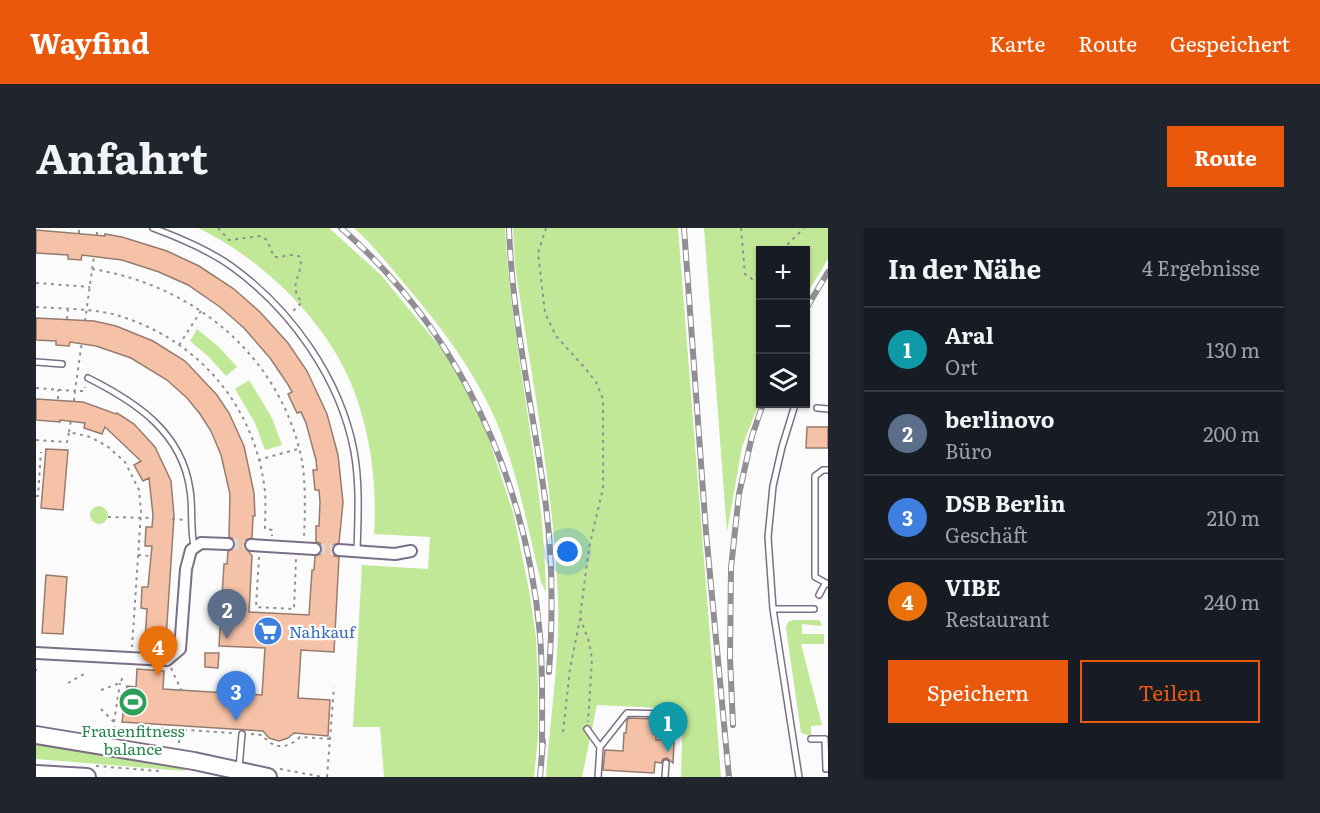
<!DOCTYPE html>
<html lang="de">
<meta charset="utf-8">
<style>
body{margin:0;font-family:Literata,serif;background:#20242c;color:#f1f3f6}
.controls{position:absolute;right:18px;top:18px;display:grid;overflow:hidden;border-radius:0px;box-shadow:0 2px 4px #0004}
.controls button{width:54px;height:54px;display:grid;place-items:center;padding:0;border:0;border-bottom:2px solid #363941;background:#171b24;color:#f1f3f6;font:30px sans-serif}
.you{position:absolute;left:532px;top:324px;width:21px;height:21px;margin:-15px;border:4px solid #fff;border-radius:50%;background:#1a73e8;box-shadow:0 0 0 9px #1a73e833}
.badge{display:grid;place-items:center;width:39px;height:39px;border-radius:50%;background:#ea580c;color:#fff;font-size:20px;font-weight:700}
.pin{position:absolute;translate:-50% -50px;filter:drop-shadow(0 2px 3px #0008)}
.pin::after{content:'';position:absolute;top:32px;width:21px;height:18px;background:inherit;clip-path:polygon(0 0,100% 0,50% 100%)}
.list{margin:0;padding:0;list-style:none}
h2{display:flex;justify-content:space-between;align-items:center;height:78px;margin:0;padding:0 24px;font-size:26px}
h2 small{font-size:20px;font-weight:400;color:#9ea1a6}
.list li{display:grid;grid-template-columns:39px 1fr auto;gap:18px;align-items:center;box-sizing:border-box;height:84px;padding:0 24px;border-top:2px solid #363941}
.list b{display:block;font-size:22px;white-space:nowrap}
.list p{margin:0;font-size:20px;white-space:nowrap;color:#9ea1a6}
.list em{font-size:20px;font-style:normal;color:#9ea1a6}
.actions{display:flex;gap:12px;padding:18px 24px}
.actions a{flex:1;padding:14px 0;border:2px solid #ea580c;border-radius:0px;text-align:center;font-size:21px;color:#ea580c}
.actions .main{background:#ea580c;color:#fff}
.icon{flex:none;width:33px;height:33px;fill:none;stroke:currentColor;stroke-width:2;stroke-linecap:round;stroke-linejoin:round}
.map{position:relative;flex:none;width:792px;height:549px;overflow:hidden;border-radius:0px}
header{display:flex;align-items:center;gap:36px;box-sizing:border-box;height:84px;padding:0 30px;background:#ea580c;color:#fff}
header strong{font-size:28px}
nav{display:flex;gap:33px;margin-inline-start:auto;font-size:21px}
.intro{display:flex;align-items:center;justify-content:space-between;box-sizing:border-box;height:144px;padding:0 36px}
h1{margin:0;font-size:42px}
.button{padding:15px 27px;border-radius:0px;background:#ea580c;color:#fff;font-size:21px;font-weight:700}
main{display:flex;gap:36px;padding:0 36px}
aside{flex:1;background:#171b24;border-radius:0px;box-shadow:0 2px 4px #0004}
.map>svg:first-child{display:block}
</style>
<header>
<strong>Wayfind</strong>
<nav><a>Karte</a><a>Route</a><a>Gespeichert</a></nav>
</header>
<div class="intro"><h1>Anfahrt</h1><a class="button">Route</a></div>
<main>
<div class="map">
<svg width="792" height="549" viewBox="0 0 792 549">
<rect width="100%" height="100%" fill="#fbfbfb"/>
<!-- green -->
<path fill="#c0e897" d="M162,0h131l52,47 68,83 34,64 30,90 16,78 7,47 2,50v49l-4,41h-150l-4,-50h-27l9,-162 66,4 2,-32 -56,-3c3,-45 -2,-89 -16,-132 -23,-73 -91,-141 -160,-174z
M318,0h151c6,122 39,242 41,364l-5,-10c-14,-56 -25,-120 -50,-172 -22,-47 -54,-88 -88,-128 -15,-18 -31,-38 -49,-54z
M477,0h165l43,549h-40l2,-68 -86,-4 -15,72h-36c4,-59 14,-118 12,-177 -4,-112 -27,-224 -43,-335z
M668,0h124v31l-22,36v-45h-46v151l-18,46 -15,85z
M161,101l22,18 18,20 -11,9 -18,-20 -18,-15z
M213,152l23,38 10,27 -17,5 -10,-27 -20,-34z
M54 287a9 9 0 1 1 18 0a9 9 0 1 1-18 0Z
M757,392h26l3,5 -2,1 -18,-2v10h22v10h-23l21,81 -11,1v10l-10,-3 -15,-105 2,-6z
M0,513l149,26v4l-149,-12z"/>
<!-- building -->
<path fill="#f6c2a7" stroke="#967c6f" stroke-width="1.5" d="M0,2l69,6v-2l17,3 45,14 32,15 35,23 26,23 28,31 19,28 20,43 11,41 5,47 -4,41 -6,2 -1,5 2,6 5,1 -5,95 -33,-2 -3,48 32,2 -2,36 -34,-3 -6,5 -9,3 -10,-3 -6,-7 -141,-9 5,-36 9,1 1,-18 27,2 -1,18 99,6 3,-47 -46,-2 5,-82h3l1,-13 6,-3 1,-4 -3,-6 -3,-1 1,-43 -9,-39 -10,-24 -11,-17 -13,-16 -20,-18 -36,-22 -35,-12 -26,-4 -1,4 -13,-1v-4l-20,-1v-22l58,3 22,5 37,15 32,20 32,34 12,18 15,33 10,47 1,23h-2l-1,22 -7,2 -1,5 8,11 -3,56 60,3 3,-45h2l1,-14 6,-2 1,-5 -2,-6 -4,-1v-16h3l1,-24 -1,-12h-4l-2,-20h4l-1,-10 -10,-37 -5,-11 -4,1 -9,-19 4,-2 -5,-9 -17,-25 -26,-30 -24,-21 -32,-22 -29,-13 -37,-12 -40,-5 -1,5 -13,-1v-4l-32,-2z
M0,171l47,3 33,12 1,-1 17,11 21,23 16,34 3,35 -8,123h-21l2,-30 -6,-1 1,-21h6l4,-41h-7l1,-19h6l1,-12 -4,-37 -6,3 -9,-16 7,-4 -36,-34 -3,7 -18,-6 1,-5 -25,-3v2l-24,-2z
M771,199h21v21h-22z
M10,221l22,1 -5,60 -22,-2z
M10,347l21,2 -4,57 -21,-1z
M169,425h14l-1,15 -13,-1z
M593,490l25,1 -1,15 3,1v5h6l4,5 8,-4 -1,22 -6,-5 -4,1 -2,4 -6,-1 -1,11 -51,-3 2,-20 18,1 1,-18h2l1,-12z"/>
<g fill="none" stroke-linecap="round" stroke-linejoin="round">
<!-- street-tunnel -->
<path stroke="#dad9da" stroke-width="10" stroke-dasharray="10 5" stroke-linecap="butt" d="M192,316l23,1
M279,321l24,1"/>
<!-- lane casing -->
<g stroke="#7b6f86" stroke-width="8">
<path id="lane" d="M117,0c27,10 54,21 78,38 60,43 109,112 123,185 6,34 4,67 3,100
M0,134l26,2
M52,150c48,24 94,54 102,112 3,19 0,37 4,56
M758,180l-12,39 -9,39 -5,51 5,72 26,168
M781,180l11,1
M792,242h-5l-8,6v101l13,7
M783,367l6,-11
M737,381h41
M551,501l13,18
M775,511h14l1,30
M203,540l3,-34
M562,549l2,-30 27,-34 41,1 -1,26
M629,549l1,-14"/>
</g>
<!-- street casing -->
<g stroke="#7b6f86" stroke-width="14">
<path id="street" d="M215,317l64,4
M303,322l56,4 16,-3
M0,425l131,7 13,-11 6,-80 5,-19 10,-7 27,1"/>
</g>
<!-- primary casing -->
<g stroke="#7b6f86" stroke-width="20">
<path id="primary" d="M0,507l158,26 74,16
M0,546l51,3"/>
</g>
<!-- path -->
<path stroke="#918f93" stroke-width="2" stroke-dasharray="3 4.5" stroke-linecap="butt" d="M182,0l11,12 32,-4 6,4 7,17c9,1 18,-5 26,0 5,17 -14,27 2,45l-9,9
M510,0l-8,25 7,60 11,23 29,32 11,14 7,17v89l-14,60 -9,69 9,25 3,17 -4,63
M705,0l4,46 7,5 8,-8
M43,5v-5
M61,7v-7
M746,22l22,-22
M56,41c102,16 189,87 210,192 4,24 3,53 2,77
M0,55l54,4
M0,79c28,2 60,1 87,10 79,26 133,92 142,175 1,12 0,25 0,37l7,1v6
M31,91l1,-9
M49,93l9,-65
M143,117l22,-34
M0,160l39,3 7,-50
M22,171v-9
M38,173l1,-10h9l1,-4
M33,204l2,-12
M0,212l31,2 2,-10 21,5 17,9 18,16 14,28 2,22 -9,135
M222,232l40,-11
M0,268h2l3,-44
M72,289l45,1
M136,291l13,1
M102,327l12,1
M223,329l-3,50 38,2 2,-50
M135,440l12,26
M0,442h1
M32,455l18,-10
M65,462l19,-7 4,-8
M65,481l13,13 1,12
M78,494l6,-39
M103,499l94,6
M527,504l7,-63 10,-50
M215,506l11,1c11,14 25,15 38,2l30,2
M143,515l1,-15
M60,538l63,5
M244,541l43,8
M291,549l7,-90"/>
<!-- lane -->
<use href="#lane" stroke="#fff" stroke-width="5"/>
<!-- street -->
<use href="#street" stroke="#fff" stroke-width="10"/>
<!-- primary -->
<use href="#primary" stroke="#fff" stroke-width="16"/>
<!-- rail casing -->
<g stroke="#918f93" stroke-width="6">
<path id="rail" d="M305,0c119,104 185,251 199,407 3,38 2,76 2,114
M473,0c3,91 24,181 36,271 8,58 8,116 4,173
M648,0l22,304 23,245
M770,81l22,-37
M697,497l-3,-67 1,-90 8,-74 13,-58 11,-32
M504,549l3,-36"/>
</g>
<!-- rail -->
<use href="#rail" stroke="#fff" stroke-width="4" stroke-dasharray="11" stroke-linecap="butt"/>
</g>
<!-- icons -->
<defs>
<g id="supermarket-disc" transform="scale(1.5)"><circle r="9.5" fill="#3f7fe0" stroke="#fff"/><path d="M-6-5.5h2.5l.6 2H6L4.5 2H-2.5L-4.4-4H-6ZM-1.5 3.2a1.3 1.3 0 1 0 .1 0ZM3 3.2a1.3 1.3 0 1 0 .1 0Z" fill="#fff"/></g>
<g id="stadium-disc" transform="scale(1.5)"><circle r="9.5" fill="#2e9e5b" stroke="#fff"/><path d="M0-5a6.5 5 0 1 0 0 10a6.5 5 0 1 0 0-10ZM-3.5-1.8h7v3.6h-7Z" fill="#fff"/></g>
</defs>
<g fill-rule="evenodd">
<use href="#supermarket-disc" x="232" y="403"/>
<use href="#stadium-disc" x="97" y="474"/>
</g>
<g text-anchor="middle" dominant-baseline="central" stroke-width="4.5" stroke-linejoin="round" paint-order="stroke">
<!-- shop labels -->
<g font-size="16" fill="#366cbe" stroke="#fff" text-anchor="start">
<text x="253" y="403">Nahkauf</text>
</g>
<!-- leisure labels -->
<g font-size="16" fill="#27864d" stroke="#fff">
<text x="97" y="502">Frauenfitness<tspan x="97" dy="18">balance</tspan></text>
</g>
</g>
</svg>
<div class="controls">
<button>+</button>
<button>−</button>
<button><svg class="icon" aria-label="layers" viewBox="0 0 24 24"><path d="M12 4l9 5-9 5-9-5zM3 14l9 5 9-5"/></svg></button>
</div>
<div class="you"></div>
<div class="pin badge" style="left:632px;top:524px;background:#0f9aa8">1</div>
<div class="pin badge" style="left:191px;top:411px;background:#5c6f8a">2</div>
<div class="pin badge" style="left:200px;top:493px;background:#3f7fe0">3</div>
<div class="pin badge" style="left:122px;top:448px;background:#e8710a">4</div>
</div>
<aside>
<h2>In der Nähe<small>4 Ergebnisse</small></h2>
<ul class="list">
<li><span class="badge" style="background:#0f9aa8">1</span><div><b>Aral</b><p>Ort</p></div><em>130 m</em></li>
<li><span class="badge" style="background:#5c6f8a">2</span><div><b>berlinovo</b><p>Büro</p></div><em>200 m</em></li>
<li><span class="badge" style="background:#3f7fe0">3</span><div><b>DSB Berlin</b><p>Geschäft</p></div><em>210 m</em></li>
<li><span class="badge" style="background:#e8710a">4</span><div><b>VIBE</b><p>Restaurant</p></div><em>240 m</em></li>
</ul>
<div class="actions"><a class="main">Speichern</a><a>Teilen</a></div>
</aside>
</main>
